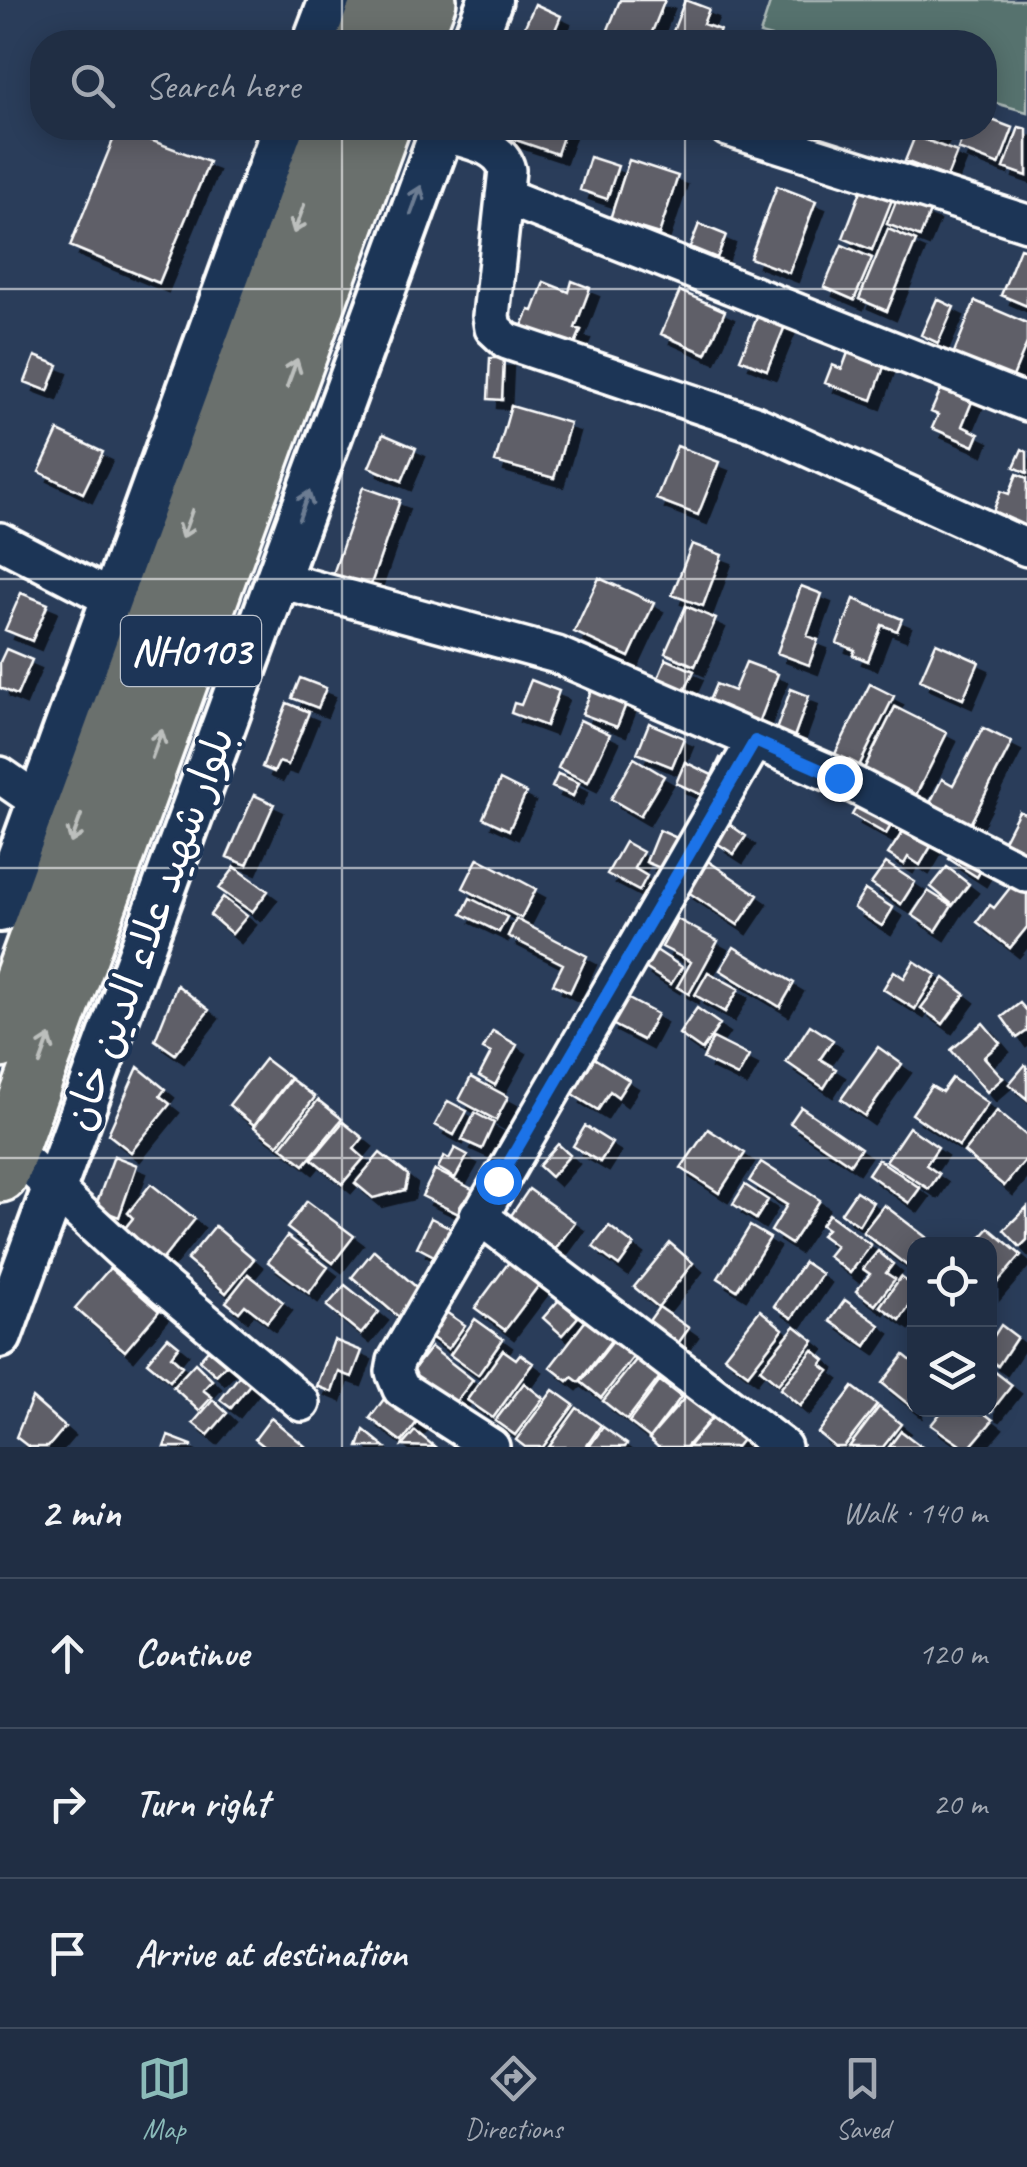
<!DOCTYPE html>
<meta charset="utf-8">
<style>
body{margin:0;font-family:Caveat,"Playpen Sans Arabic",sans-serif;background:#2d3a4f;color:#f1f3f6}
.controls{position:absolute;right:30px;bottom:30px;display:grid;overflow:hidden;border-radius:20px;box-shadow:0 5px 25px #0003}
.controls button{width:90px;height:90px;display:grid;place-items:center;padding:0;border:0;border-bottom:2px solid #3d4a5d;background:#202e44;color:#f1f3f6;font:50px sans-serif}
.stop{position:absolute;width:30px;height:30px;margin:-22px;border:8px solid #1a73e8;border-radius:50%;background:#fff}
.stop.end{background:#1a73e8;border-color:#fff;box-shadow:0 2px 10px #0008}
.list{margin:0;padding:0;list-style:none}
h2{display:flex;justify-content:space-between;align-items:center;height:130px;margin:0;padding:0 40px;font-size:42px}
h2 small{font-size:32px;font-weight:400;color:#a2a8b2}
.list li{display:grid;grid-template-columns:65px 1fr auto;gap:30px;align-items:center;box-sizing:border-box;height:150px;padding:0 40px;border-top:2px solid #3d4a5d}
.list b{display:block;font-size:38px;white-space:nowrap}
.list em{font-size:32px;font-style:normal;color:#a2a8b2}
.icon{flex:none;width:55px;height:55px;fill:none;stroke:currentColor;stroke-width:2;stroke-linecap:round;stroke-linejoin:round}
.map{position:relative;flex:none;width:1027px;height:1447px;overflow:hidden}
.search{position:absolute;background:#202e44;box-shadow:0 5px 25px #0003;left:30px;right:30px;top:30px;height:110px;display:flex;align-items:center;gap:25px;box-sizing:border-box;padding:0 35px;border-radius:40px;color:#a2a8b2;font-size:38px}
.sheet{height:580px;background:#202e44}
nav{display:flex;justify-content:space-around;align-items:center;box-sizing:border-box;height:140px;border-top:2px solid #3d4a5d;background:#202e44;font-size:28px;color:#a2a8b2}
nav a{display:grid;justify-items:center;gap:5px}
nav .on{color:#8bbbb9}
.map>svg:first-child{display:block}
</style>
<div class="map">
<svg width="1027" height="1447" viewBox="0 0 1027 1447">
<defs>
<filter id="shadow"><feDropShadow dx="9" dy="9" stdDeviation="0" flood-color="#0009"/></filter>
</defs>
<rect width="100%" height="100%" fill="#2a3d5a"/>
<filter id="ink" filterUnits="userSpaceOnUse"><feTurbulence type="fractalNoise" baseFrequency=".01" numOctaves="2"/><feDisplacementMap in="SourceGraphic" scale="20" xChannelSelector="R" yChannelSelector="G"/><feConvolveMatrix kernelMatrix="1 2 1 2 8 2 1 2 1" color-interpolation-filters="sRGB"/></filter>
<g filter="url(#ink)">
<!-- green -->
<path fill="#57726e" stroke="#abb8b6" stroke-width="2.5" d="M771,0h256v112l-42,-12 -1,-58h-194l-30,-8z"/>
<!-- building -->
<path fill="#5e5e68" stroke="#fff" stroke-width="2.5" filter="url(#shadow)" d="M620,0h45l-17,42h-45z
M685,0l24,9 -6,15 17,6 -5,12h-46z
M535,4l26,12 -11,26h-12l-17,-7z
M984,117l29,11 -14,37 -41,-16 8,-21h18z
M1019,127l8,2v47l-23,-8z
M118,128l91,34 -50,121 -89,-37z
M502,128h64l-9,26 -53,-18z
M917,128h25l-5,11 -21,-9z
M915,136l42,16 -10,25 -42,-16z
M590,157l28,9 -11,33 -27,-9z
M629,160l49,16 -19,58 -49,-15z
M865,180l30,12 -23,58 -29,-12z
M777,186l39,15 -27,72 -39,-15z
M897,199l33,13 -10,25 -33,-13z
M699,224l27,11 -9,23 -27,-11z
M888,229l28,12 -29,70 -28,-12z
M842,245l30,13 -18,42 -30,-13z
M1020,248l7,2v56l-26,-11z
M572,281l18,7 -15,40 6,2 -7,16 -52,-20 7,-16 4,1 11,-29 25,10z
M680,291l45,20 -19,43 -45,-20z
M937,299l17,8 -16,36 -17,-8z
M975,301l52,22v20l-15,36 -59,-24z
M760,310l27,11 -20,49 -27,-11z
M849,350l36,14 -13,36 -47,-17 7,-18 10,4z
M35,356l23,9 -10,26 -23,-9z
M490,358h14l-2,42 -14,-1z
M946,378l30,14 -14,34 17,8 -5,12 -42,-18 6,-13 -7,-3z
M511,406l59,17 -16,55 -59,-16z
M58,431l45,21 -20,41 -44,-21z
M383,434l33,14 -14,33 -33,-14z
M677,446l42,16 -21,53 -42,-16z
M1022,449l5,3v21l-13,-6z
M1017,474l10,4 -1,50 -34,-14 9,-23 8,3z
M363,487l37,13 -31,90 -37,-13z
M692,544l30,11 -19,51 -31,-11z
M599,578l55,25 -25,54 -55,-25z
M801,586l21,8 -15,42 11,4 -9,25 -32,-12z
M21,593l27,11 -16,37 -27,-11z
M854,599l48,20 -5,12 -15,-6 -14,36 -15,-6 2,-5 -18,-7z
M686,606l30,13 -21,47 -30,-13z
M936,643l43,19 -16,37 -43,-19z
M6,649l26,11 -15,35 -17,-7v-26z
M666,659l28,12 -9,19 -27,-12z
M746,662l32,12 -19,49 -51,-20 8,-19 18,7z
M300,678l26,10 -8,20 -26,-10z
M531,680l28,11 -13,35 -35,-13 3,-10 7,2z
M870,684l24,12 -40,80 -24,-12z
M593,686l35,13 -11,28 -35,-13z
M791,689l18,7 -15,41 -18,-7z
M287,703l22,9 -21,53 -9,-3 -5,10 -12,-5z
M895,707l52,26 -33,66 -52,-26z
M580,720l30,14 -22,48 -30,-14z
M649,723l35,15 -12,29 -35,-14z
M983,728l29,14 -43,84 -40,-21 13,-26 11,6z
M634,758l30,18 -24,40 -29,-17z
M720,758l13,6 -18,37 -39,-18 9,-21 27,13z
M558,774l21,9 -6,13 -21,-9z
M500,780l26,13 -17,37 -26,-12z
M254,795l20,9 -27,61 -20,-8z
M862,797l34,20 -10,17 -34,-19z
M1019,811l8,4v49l-28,-14z
M910,821l26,17 -16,27 -12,-8 -4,7 -16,-10z
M729,824l17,12 -12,18 -17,-11z
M659,830l25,11 -32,46 8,-19 -14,-6z
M625,842l18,10 -9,16 13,8 -8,15 -32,-17z
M960,843l27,17 -10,17 -28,-18z
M478,858l58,31 -15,29 -58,-30z
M705,859l53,36 -20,30 -53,-35z
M886,863l29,19 -14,22 -30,-20z
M235,867l33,24 -16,21 -33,-23z
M947,867l22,17 -16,21 -22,-18z
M1017,879l10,8v40l-17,21 -33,-26 13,-17 4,3z
M865,890l28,18 -11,18 -28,-18z
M928,891l24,15 -16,25 -24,-16z
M223,897l24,19 -15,18 -22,-19z
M470,898l37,19 -8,15 -37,-18z
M516,919l71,37 -17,36 -17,-8 10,-20 -55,-28z
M677,919l41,22 -29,53 -12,-7 14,-25 -29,-15z
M734,947l60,36 -14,24 -60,-37z
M653,948l29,19 -11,17 -29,-18z
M914,961l22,14 -21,34 -32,-20 11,-18 10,7z
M708,972l31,17 -14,23 -30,-17z
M944,978l21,16 -22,30 -22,-16z
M177,985l32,25 -34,44 -20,-14z
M621,995l36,19 -14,26 -35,-18z
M1020,1003l7,8v20l-10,7 -15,-21z
M697,1008l23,16 -18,26 -23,-16z
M983,1023l17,20 -16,14 19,21 -16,14 -36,-42z
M810,1025l23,15 -13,19 16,10 -12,19 -38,-26z
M493,1031l24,14 -22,40 -16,-9 12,-23 -8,-4z
M713,1038l36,18 -11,20 -35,-17z
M878,1047l24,17 -37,52 -24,-17z
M594,1058l35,22 -11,17 -8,-6 -12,19 -26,-16z
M265,1059l25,19 -36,47 -25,-20z
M1025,1065l2,1v33l-18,-15z
M138,1067l27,22 -5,7 10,8 -39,48 -23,-18z
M471,1077l37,20 -12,23 -37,-20z
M952,1078l36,25 -29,43 -47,-32 19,-28 11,6z
M291,1079l24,18 -37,48 -24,-18z
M318,1100l24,19 -38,46 -23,-18z
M448,1101l19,10 -13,24 -19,-10z
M801,1107l60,41 -11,16 -60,-41z
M997,1111l30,25v22l-23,28 -40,-34z
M475,1113l19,10 -12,26 -20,-9z
M343,1122l20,16 -9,11 10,9 -22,26 -30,-25z
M585,1126l27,17 -12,19 -27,-16z
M909,1127l29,20 -12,18 13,9 -10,15 -43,-28z
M708,1129l37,24 -26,40 -38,-25z
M558,1144l12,11 -19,22 -12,-11z
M455,1148l13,7 -13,23 -17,-10 6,-12 5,3z
M380,1153l28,22 -3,15 -32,8 -18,-15z
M114,1156l23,9 -18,52 -24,-9z
M878,1159l42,29 -11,15 -41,-29z
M761,1162l59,38 -29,44 -20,-13 16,-26 -38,-24z
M435,1170l39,20 -13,25 -39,-19z
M151,1184l44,35 -40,50 -38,-31 16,-20 -5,-5z
M745,1185l23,15 -12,19 -23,-15z
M529,1189l46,33 -22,30 -45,-32z
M856,1191l17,11 -14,23 -18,-12z
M307,1201l47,35 -21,27 -46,-35z
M884,1205l51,39h-21v27l-51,-39z
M1027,1207v33l-7,7 -16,-17z
M829,1214l42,31 -21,28 -22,-17 8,-10 -15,-11 6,-6 -6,-4z
M431,1218l26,13 -15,29 -25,-13z
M215,1226l39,33 -28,34 -39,-33z
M609,1226l25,19 -15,21 -26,-19z
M750,1226l20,12 -33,52 -19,-12z
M989,1228l32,27 -30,35 -1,-46h-15z
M287,1236l41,31 -19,26 -41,-31z
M670,1243l23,20 -35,44 -24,-20z
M374,1250l49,43 -22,26 -49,-42z
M878,1251l15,13 -7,9 9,6 -20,26 -19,-14 14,-17 -7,-5z
M515,1254l30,23 -40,53 -30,-22z
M804,1262l18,12 -30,44 -18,-12z
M110,1268l49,43 -34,40 -50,-43z
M248,1274l35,28 -16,20 -22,-17 -6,7 -13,-10z
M901,1277l13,10v12l-14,21 -20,-14z
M345,1285l34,27 -18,22 -34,-28z
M559,1300l19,17 -16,18 -19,-17z
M845,1300l35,25 -14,21 -36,-25z
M437,1306l28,19 -17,24 -27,-19z
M659,1307l30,21 -15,21 -30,-21z
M594,1310l25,20 -40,52 -7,-5 -4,4 -18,-14z
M760,1310l23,19 -35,45 -24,-18z
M475,1319l28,20 -25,36 -28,-20z
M1001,1325l16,12 -19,29 -8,-6v-18z
M795,1326l19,15 -36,43 -18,-15z
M618,1335l20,16 -37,47 -20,-16z
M168,1337l11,9 -8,10 11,10 -12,15 -23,-19z
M334,1340l28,11 -10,26 -13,-5 -7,20 -15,-6z
M431,1347l42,33 -26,33 -42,-33z
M208,1350l18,15 -10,10 -17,-15z
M503,1350l13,9 4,-5 13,9 -40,55 -26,-18z
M813,1350l12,10 -4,5 8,6 -29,35 -20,-17z
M640,1355l23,18 -36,47 -24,-19z
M904,1355l10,8 -1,45 -31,-25z
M195,1363l17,17 -9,10 9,7 -13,14 -26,-24z
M990,1368l22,17 -21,27 -4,-2z
M244,1370l11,8 -24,30 -11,-8z
M660,1381l21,16 -31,41 -21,-16z
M524,1383l19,15 -28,37 -20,-14z
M853,1387l24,18 -33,42h-9l-17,-14z
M553,1390l21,15 -31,42h-18l-9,-7z
M689,1393l25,22 -28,32h-28l-9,-8z
M32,1398l33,29 -17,20h-19l-13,-10z
M384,1399l33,23 -15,20 -32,-24z
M213,1400l14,13 -19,22 -15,-12z
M879,1407l22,17 -18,23h-34z
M577,1408l24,17 -15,22h-37z
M943,1410h37l13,10 -23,27h-7l-32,-22z
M718,1411l28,24 -10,12h-48z
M271,1418l34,28 -1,1h-39l-10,-8z
M603,1427l24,17 -2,3h-36z
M364,1430l21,17h-27z
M415,1431l20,16 -33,-1z
M901,1431l21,16h-33z
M168,1436l24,9v2h-28z"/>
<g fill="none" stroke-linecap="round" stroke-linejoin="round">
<!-- minor casing -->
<g stroke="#fff" stroke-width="42">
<path id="minor" d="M728,128l299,95
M441,133c23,7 60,11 66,37l-16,146 2,12 14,13 248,83 272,124
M504,196l523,207
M0,541l112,58
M277,579l280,76 282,122 188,97
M0,775l39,27
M10,1148l113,104 179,151
M478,1215l305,232
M491,1447l-90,-58 -7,-17 2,-11 359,-620"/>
</g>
<!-- tertiary casing -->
<g stroke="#fff" stroke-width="50">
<path id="tertiary" d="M315,42l16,-42
M474,42l16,-42
M0,910l284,-782
M0,1336l443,-1208"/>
</g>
<!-- trunk casing -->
<g stroke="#fff" stroke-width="62">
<path id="trunk" d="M364,42l16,-42
M412,42l16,-42
M0,1040l333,-912
M0,1174l381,-1046"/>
</g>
<!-- minor -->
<use href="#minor" stroke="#1d3557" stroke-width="35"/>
<!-- tertiary -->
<use href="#tertiary" stroke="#1d3557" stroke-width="42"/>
<!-- trunk -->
<use href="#trunk" stroke="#6a706d" stroke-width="55"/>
</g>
<!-- one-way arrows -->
<defs><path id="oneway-shaft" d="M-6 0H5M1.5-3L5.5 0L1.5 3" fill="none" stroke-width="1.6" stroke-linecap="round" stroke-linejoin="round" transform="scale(2.5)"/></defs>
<g stroke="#6c7c92">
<use href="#oneway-shaft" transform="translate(416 200) rotate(-70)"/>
<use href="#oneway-shaft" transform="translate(304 505) rotate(-70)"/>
</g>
<g stroke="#bcbfbd">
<use href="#oneway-shaft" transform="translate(299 219) rotate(110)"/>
<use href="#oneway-shaft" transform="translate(292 373) rotate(-70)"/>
<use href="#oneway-shaft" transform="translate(187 524) rotate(110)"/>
<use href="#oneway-shaft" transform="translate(157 744) rotate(-70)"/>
<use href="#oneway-shaft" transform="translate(76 829) rotate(110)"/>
<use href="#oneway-shaft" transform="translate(45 1050) rotate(-70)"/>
</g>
</g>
<g fill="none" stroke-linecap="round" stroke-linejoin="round" filter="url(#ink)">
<!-- route -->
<path stroke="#1a73e8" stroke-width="12" d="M498,1181l257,-440 84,37"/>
</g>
<!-- grid -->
<path fill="none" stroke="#fff" stroke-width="2.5" stroke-opacity="0.55" d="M342,0v42M685,0v42M342,128v1319M685,128v1319M0,289h1027M0,579h1027M0,868h1027M0,1158h1027"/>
<g text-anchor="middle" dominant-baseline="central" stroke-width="8" stroke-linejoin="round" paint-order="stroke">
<!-- shield labels -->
<rect fill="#1d3557" stroke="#bbc2cd" stroke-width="2.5" x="121" y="616" width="140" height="70" rx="8"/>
<g font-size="40" font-weight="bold" fill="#fff">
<text x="191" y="651">NH0103</text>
</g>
<!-- street labels -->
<g font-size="42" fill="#fff" stroke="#1d3557">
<text transform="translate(149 929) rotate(-70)">بلوار شهید علاء الدین خان</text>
</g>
</g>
</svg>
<div class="controls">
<button><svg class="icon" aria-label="locate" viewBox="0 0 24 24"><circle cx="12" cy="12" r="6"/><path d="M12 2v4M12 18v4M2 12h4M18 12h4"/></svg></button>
<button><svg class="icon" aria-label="layers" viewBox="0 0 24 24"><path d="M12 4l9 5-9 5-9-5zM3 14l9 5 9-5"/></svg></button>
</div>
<div class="stop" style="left:498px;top:1181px"></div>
<div class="stop end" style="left:839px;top:778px"></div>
<div class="search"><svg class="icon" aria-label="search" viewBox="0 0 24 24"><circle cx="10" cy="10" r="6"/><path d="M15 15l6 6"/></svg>Search here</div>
</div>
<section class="sheet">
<h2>2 min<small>Walk · 140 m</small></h2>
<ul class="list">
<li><svg class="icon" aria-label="ahead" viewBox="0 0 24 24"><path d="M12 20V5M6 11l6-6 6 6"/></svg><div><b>Continue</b></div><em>120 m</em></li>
<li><svg class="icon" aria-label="right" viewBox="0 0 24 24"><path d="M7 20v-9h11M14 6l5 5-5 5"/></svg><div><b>Turn right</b></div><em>20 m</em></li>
<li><svg class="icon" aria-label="arrive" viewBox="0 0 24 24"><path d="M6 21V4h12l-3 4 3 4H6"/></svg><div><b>Arrive at destination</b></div></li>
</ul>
</section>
<nav>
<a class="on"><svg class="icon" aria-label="map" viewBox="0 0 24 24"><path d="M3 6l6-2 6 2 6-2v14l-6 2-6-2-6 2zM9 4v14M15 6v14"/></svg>Map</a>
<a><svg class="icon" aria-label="directions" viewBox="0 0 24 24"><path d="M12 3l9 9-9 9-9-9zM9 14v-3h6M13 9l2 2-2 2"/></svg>Directions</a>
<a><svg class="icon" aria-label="saved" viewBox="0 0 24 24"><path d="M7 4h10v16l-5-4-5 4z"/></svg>Saved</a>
</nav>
